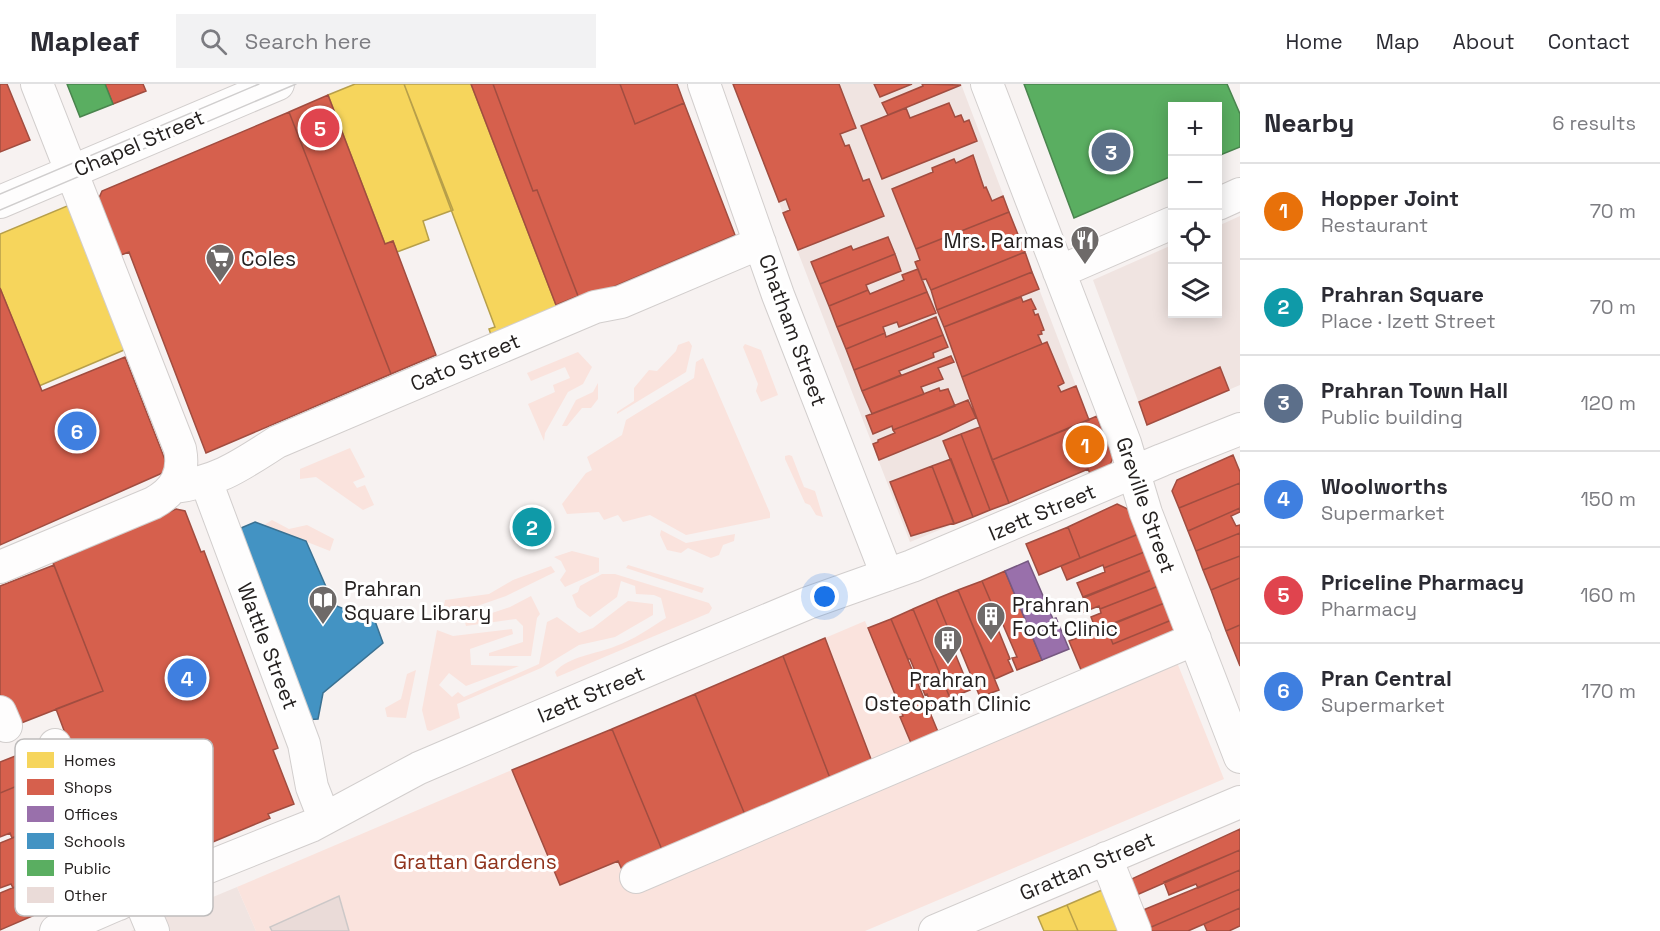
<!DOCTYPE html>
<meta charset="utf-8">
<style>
body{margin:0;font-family:"Space Grotesk",sans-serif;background:#f2f2f3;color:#2b2b33}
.controls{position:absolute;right:18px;top:18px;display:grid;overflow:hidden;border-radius:0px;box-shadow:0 3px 15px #0003}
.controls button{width:54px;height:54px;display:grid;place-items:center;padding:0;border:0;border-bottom:2px solid #e1e1e2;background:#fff;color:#2b2b33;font:30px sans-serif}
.you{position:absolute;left:825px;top:513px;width:21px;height:21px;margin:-15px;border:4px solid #fff;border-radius:50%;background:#1a73e8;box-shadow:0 0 0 9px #1a73e833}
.badge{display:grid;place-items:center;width:39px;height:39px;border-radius:50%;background:#6e6a69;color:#fff;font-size:20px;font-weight:700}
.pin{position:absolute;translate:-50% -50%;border:3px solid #fff;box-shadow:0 2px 6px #0006}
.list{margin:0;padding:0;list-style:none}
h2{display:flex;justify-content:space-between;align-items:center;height:78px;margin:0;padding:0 24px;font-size:26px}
h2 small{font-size:20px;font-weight:400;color:#7c7c81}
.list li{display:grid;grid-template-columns:39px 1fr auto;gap:18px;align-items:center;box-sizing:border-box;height:96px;padding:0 24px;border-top:2px solid #e1e1e2}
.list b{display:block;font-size:22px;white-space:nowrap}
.list p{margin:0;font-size:20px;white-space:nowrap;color:#7c7c81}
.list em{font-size:20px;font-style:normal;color:#7c7c81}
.icon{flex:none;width:33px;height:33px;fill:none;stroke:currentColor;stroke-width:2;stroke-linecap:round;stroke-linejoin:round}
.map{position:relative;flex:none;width:1240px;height:847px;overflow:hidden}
header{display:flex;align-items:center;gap:36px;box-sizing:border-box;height:84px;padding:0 30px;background:#fff;border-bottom:2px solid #e1e1e2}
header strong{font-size:28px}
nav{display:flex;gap:33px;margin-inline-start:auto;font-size:21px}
.search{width:420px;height:54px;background:#f2f2f3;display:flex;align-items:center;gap:15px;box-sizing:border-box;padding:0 21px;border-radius:0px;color:#7c7c81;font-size:22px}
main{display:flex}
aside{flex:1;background:#fff}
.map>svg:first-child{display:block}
</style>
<header>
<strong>Mapleaf</strong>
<div class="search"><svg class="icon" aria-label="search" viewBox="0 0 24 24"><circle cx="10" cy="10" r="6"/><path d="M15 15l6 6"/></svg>Search here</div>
<nav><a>Home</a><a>Map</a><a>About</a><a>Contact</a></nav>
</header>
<main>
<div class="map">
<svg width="1240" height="847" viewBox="0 0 1240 847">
<rect width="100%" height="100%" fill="#f7f2f1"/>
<!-- built -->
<path fill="#f0e4e1" d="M733,0h228l144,378 -195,80z
M1240,132v169l-93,40 -54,-145 79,-35v69h46v-88z
M237,803l19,44h-125z"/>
<!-- green -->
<path fill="#fae3dd" d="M689,257l3,5 -6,26 -69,42v-2l17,-11v-13l15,-18 8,1 19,-20 2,-6z
M745,260l16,6 17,45 -17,7 -5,-11 2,-7 -15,-37z
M578,268l14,15 -9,17 -15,8 -23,41 -1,8 -16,-37 27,-12 -2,-7 17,-7 -5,-11 -34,14 -4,-8z
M703,274l67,155v5l-84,17 -36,-20 -27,7 -5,-7 -14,5 -5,-8 -32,2 -5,-10 24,-31 6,-3 -5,-13 35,-22 4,-15 68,-42 2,-16z
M598,299v16l-7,9h-9l-15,18h-5l14,-26 17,-8z
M350,364l15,29 -12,5 4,6 8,-3 9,20 -11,5 -47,-33 -16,2v-10z
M789,371l3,1 12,31 11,4 8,26 -7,-2 -6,-10 -5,-2 -20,-44v-3z
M272,436l17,9 18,-4 27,14 -4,12 -66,-26z
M661,446l25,13 49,-9 -1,7 -11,4 -4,10 -8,3 -23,-10 -7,5 -14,-3 -7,-15z
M572,467l27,7v14l-34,15 -5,-7 6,-9 -5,-10 -7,-4z
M628,481l76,23 -2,5 -76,-25z
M551,482l4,6 -49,24 -43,15h-20l2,-11 44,-6 24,-14z
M602,490h13l94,29 3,5 -3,5 -152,64 -2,-5c14,-16 42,-18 61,-26 17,-6 34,-18 50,-28l-5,-20 -7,-3 -18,-1 -1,-8 -14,-5 -4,16 -27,20 -13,-10 -5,-12 6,-3 2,-6z
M531,512l9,18 -3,4 -6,38h-42v-3l34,-11v-16l-7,-7 -50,7 -1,-4 45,-15z
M628,517l25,3v11l-38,22 -36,8 -38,23 -84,36 3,14 -30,13 -3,-1 -5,-20 15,-80 16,6 59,-7 1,5 -43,15 1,16 48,1 -53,20 -17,-13 -10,12 13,12 6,-5 6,5 75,-33 8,-42 10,-5 22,16 14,-5z
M865,537l34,83 4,12 -3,2 14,32 -40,17 -49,-129z
M1174,571l50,124 -359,152h-609l-19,-44 275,-117 48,115 58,-24 10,25z
M416,586l-10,48 -19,-1 -2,-9 16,-9 6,-25z"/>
<!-- homes -->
<path fill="#f6d55c" stroke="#b79f4a" stroke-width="1.5" d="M355,0h49l49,126 -30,11 6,19 -32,12 -4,-11 -8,3 -57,-149z
M404,0h67l87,226 -66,28 -3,-9 6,-2z
M67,122l14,10 43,134 -85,36 -39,-98v-54z
M1109,803l18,44h-49l-11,-26z
M1067,821l11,26h-34l-6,-14z"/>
<!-- shops -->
<path fill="#d6604d" stroke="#a14d40" stroke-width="1.5" d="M0,0h7l23,56 -30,12z
M105,0h38l3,7 -33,13z
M471,0h22l40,107 4,-1 41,106 -22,9z
M493,0h127l15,40 49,-21 51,132 -155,66 -43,-111 -4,1z
M620,0h57l7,19 -49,21z
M733,0h106l17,44 -16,6 5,12 4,-1 14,36 6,-2 15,37 -86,34 -15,-37 7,-3 -4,-11 -7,3z
M874,0h38l-32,13z
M922,0l39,1 -73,30 -6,-12 41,-17z
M328,11l57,149 8,-3 43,114 -45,19 -102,-262z
M949,19l6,14 6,-2 3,7 5,-2 8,21 -95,38 -21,-53 45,-18 4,10z
M289,28l102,262 -185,79 -77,-201 -8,3 -22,-57 3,-7z
M973,71l11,33 2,-1 6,14 11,-5 6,16 -93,37 -24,-60 41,-17 -1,-4 22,-9 2,4z
M1009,128l16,40 -94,38 -5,-11 -4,1 -7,-18 5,-2 -4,-11z
M888,153l7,17 -75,30 -9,-22 40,-16 2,4z
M1025,168l7,20 -95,38 -6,-20z
M895,170l6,17 -35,14 2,5 -39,16 -9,-22z
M918,185l9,23 -90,35 -8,-21 39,-16 2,4 34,-14 -2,-5z
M1032,188l7,17 -95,38 -7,-17z
M0,204l42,103 83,-34 44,113 -169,75z
M927,208l9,21 -37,14 -2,-5 -14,5 2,6 -39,16 -9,-22z
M1021,213l2,5 8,-3 5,10 -3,1 2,5 3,-1 6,16 -3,1 1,3 -4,1 4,9 -80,33 -18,-50z
M936,233l7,18 -89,35 -8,-21 39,-16 1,4z
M943,251l5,12 -15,6 1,4 -35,14 2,4 -39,16 -8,-21z
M1047,258l17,41 -6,3 3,6 15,-6 13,34 -97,40 -30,-83z
M951,272l3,6 -16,6 5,11 -22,8 3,7 -52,20 -10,-23z
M1220,283l9,23 -82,35 -8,-23z
M939,304l1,3 8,-2 7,17 -62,24 -1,-4 -19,8 -7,-18z
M968,316l8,18 -36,17 -61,25 -6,-16 5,-2v-2l17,-7 -2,-3z
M1097,332l16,42 -5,11 -17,7 -3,-7 -79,34 -17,-43z
M980,343l29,76 -19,7 -29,-76z
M961,350l29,76 -17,7 -30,-76z
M1233,371l7,17v11l-61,25 -7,-17 5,-11z
M951,375l22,58 -19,7 -22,-58z
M932,382l22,57 -43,13 -21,-54z
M1240,399v25l-52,23 -9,-23z
M1117,420l15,7 9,22 -61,25 -12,-31z
M1240,424v4l-9,4 5,10 4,-1v8l-44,18 -8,-20z
M176,425l9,2 16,41 3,-1 74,197 -5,2 21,54 -26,10 2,4 -124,52 -3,-7 -25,11 -62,-165 47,-18 -50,-128z
M1068,443l12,31 -41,17 -13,-31z
M1141,449l6,18 -43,17 -1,-3 -36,15 -6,-14z
M1240,449v23l-37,14 -7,-19z
M1147,467l7,18 -71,28 -6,-14 28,-11 -1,-4z
M1240,472v22l-29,12 -8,-20z
M54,481l49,126 -92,36 -11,-29v-112z
M1154,485l7,16 -61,24 -1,-3 -18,7 -5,-12z
M1005,487l37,89 -25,10 -5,-12 5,-1 -16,-37 -2,1 -17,-40z
M1240,494v47l-14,6 -15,-41z
M982,497l17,40 -4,1 15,37 -2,1 5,11 -18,8 -37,-89z
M1161,501l6,17 -71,28 -5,-13 10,-4 -1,-4z
M958,506l41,100 -19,7 -24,-58 -3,1 -17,-41z
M936,515l17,41 -3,1 20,49 -20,8 -37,-89z
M1167,518l7,17 -61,25 -7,-17z
M913,525l37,89 -18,8 -5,-12 -2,1 -15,-36h-2l-17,-40z
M891,535l50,120 -27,11 -14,-33 3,-1 -4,-12 -31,-76z
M1174,535l8,18 -98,40 -15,-36 37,-14 7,17z
M1240,541v41l-14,-35z
M825,554l49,129 -41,19 -50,-130z
M783,572l50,130 -85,36 -53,-128z
M695,610l53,128 -83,35 -53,-128z
M612,645l53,128 -41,17 -6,-13 -58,24 -48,-115z
M28,667l5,12 5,-2 6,14 -44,18v-31z
M46,690l14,35 -28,12 3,8 -23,9 -2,-5 -10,4v-44z
M52,738l11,31 12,-5 5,12 -67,28 -2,-4 -11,4v-45z
M1240,745v21l-108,47 -7,-15z
M1240,766v20l-42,18 -2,-4 -27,11 -5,-13z
M80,776l5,13 15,12 -63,27v2l-37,16v-37z
M1240,786v19l-98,42 -6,-18z
M1240,805v19l-36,16 -16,7h-46z
M1240,824v18l-11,5h-22l-3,-7z"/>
<!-- offices -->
<path fill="#9970ab" stroke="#765881" stroke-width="1.5" d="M1028,477l25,58 3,-1 13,31 -27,11 -37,-89z"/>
<!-- schools -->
<path fill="#4393c3" stroke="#3a7192" stroke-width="1.5" d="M255,438l51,19 28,64 41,16 8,22 -60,50 -5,26 -14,1 -70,-189z"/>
<!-- public -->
<path fill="#5aae61" stroke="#4a844e" stroke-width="1.5" d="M67,0h38l8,20 -33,13z
M1024,0h203l13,30v33l-22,9v-50h-46v70l-98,42z"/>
<!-- building -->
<path fill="#eadbd8" stroke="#ccc8c8" stroke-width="1.5" d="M339,812l10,35h-77l-2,-4z"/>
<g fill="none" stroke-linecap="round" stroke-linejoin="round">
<!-- minor casing -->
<g stroke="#d2cecd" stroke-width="34">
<path id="minor" d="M704,0l74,211 109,280
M987,0l138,359 21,70 94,244
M0,118l278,-118
M1218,120l22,-10
M1059,188l113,-49
M174,403c44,-5 67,-22 103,-45l318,-135 26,-5 139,-59
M209,405l95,255 8,43 7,18
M0,483l153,-64c22,-12 32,-29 27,-54l-143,-365
M0,628l6,14
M55,661l64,159
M1106,774l29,73
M636,793l559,-238
M138,811l15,36
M56,847l85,-37 170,-68 108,-58 248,-106 141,-59 104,-37 250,-106 78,-31
M935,847l305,-129"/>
</g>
<!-- minor -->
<use href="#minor" stroke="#fefdfd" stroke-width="32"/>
<!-- tram -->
<path stroke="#d0cece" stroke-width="1.5" d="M0,110l259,-110
M0,126l296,-126"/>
</g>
<!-- icons -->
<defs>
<g id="restaurant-pin" transform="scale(1.5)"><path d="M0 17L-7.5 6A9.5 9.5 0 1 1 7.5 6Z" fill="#6e6a69" stroke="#fff"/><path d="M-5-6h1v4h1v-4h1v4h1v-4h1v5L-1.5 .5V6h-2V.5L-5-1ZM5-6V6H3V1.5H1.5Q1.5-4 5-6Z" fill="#fff"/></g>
<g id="supermarket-pin" transform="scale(1.5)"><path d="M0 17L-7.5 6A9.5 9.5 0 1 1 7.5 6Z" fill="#6e6a69" stroke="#fff"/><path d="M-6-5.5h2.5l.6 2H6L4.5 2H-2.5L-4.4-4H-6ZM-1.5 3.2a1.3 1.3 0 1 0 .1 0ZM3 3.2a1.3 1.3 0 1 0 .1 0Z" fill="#fff"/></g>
<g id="library-pin" transform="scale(1.5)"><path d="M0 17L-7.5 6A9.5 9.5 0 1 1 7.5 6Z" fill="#6e6a69" stroke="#fff"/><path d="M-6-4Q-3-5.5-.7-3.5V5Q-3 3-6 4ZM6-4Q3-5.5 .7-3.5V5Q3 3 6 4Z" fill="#fff"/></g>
<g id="building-pin" transform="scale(1.5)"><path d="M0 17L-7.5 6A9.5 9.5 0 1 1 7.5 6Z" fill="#6e6a69" stroke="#fff"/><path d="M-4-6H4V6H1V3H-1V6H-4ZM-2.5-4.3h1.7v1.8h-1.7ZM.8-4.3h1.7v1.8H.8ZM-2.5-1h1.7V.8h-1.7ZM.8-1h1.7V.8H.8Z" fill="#fff"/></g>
</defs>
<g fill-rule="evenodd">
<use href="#restaurant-pin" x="1085" y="156"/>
<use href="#supermarket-pin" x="220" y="174"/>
<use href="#library-pin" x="323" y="516"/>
<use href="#building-pin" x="991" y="532"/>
<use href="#building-pin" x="948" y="556"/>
</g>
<g text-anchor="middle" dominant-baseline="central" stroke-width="6" stroke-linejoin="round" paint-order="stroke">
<!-- street labels -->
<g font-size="21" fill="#252120" stroke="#fff">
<text transform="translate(139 59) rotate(-23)">Chapel Street</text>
<text transform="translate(793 246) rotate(70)">Chatham Street</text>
<text transform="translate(465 278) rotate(-23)">Cato Street</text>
<text transform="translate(1146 421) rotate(71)">Greville Street</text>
<text transform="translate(1042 428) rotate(-23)">Izett Street</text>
<text transform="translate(268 562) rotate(69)">Wattle Street</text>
<text transform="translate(591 610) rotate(-23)">Izett Street</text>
<text transform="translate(1087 782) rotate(-23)">Grattan Street</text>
</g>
<!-- poi labels -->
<g font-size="21" fill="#252120" stroke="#fff" text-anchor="start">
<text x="1064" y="156" text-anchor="end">Mrs. Parmas</text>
<text x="241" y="174">Coles</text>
<text x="344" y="504">Prahran<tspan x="344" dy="24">Square Library</tspan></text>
<text x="1012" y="520">Prahran<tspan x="1012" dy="24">Foot Clinic</tspan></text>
<text x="948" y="595" text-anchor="middle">Prahran<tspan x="948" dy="24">Osteopath Clinic</tspan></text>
</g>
<!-- park labels -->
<g font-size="21" fill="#91341d" stroke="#fff">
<text x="475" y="777">Grattan Gardens</text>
</g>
</g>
<!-- legend -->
<rect x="15" y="655" width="198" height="177" rx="9" fill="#fff" stroke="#bebcbc" stroke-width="1.5"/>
<rect x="27" y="668" width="27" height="16" fill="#f6d55c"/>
<rect x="27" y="695" width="27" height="16" fill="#d6604d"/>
<rect x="27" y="722" width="27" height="16" fill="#9970ab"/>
<rect x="27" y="749" width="27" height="16" fill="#4393c3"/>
<rect x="27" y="776" width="27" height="16" fill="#5aae61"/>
<rect x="27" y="803" width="27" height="16" fill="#eadbd8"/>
<g font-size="16" fill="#252120">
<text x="64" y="682">Homes</text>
<text x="64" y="709">Shops</text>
<text x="64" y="736">Offices</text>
<text x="64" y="763">Schools</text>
<text x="64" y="790">Public</text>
<text x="64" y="817">Other</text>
</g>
</svg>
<div class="controls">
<button>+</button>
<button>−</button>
<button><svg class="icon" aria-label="locate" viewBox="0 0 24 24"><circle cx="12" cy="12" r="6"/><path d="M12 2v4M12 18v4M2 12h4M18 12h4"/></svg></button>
<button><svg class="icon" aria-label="layers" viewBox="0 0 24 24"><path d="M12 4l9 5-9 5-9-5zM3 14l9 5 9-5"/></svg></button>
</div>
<div class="you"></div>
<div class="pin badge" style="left:1085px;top:361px;background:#e8710a">1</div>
<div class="pin badge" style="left:532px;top:443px;background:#0f9aa8">2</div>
<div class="pin badge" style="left:1111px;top:68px;background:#5c6f8a">3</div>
<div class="pin badge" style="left:187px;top:594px;background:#3f7fe0">4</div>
<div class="pin badge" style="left:320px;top:44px;background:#e0444e">5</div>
<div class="pin badge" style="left:77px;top:347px;background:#3f7fe0">6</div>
</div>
<aside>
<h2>Nearby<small>6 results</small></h2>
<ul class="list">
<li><span class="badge" style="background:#e8710a">1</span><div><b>Hopper Joint</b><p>Restaurant</p></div><em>70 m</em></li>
<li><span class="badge" style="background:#0f9aa8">2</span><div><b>Prahran Square</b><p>Place · Izett Street</p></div><em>70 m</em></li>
<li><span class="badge" style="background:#5c6f8a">3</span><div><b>Prahran Town Hall</b><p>Public building</p></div><em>120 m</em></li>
<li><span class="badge" style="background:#3f7fe0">4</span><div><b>Woolworths</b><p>Supermarket</p></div><em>150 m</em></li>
<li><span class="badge" style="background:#e0444e">5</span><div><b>Priceline Pharmacy</b><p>Pharmacy</p></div><em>160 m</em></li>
<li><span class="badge" style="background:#3f7fe0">6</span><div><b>Pran Central</b><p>Supermarket</p></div><em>170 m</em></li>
</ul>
</aside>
</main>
